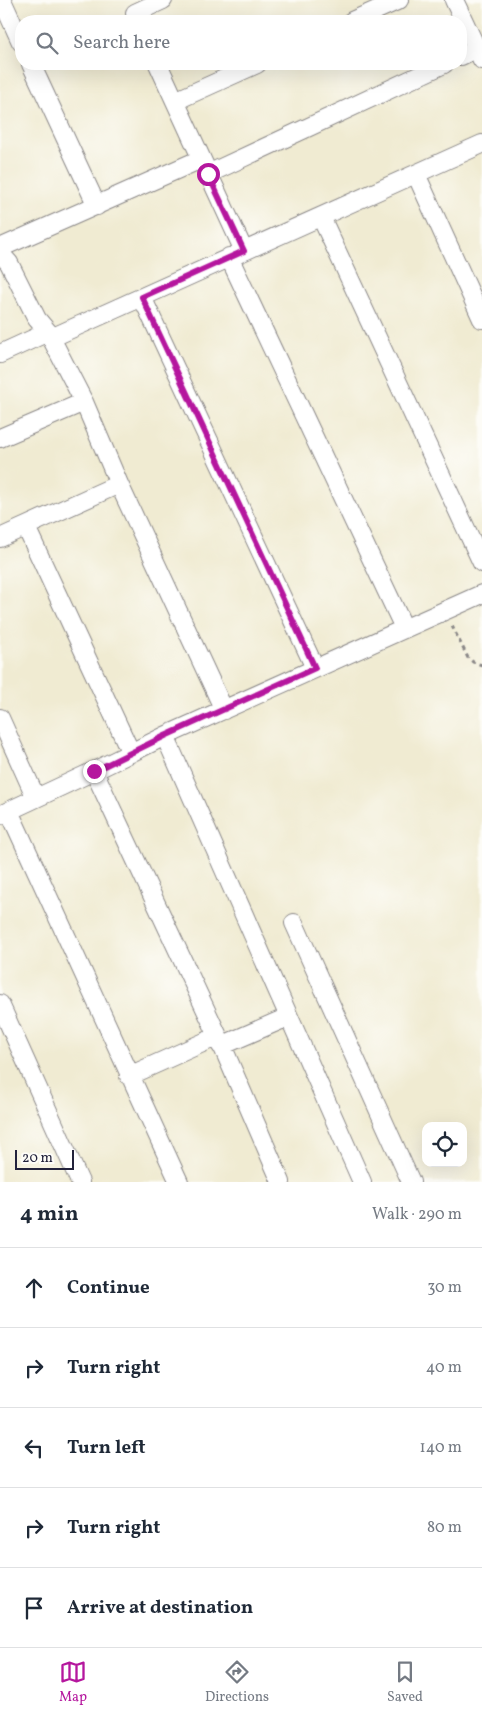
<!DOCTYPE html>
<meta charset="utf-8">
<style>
body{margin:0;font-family:Vollkorn,serif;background:#f2f2f3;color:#1f2937}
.controls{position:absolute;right:15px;bottom:15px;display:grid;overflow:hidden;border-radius:10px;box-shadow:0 5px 20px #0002}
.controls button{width:45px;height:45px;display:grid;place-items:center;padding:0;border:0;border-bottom:1px solid #e0e1e3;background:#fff;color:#1f2937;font:25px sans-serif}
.scale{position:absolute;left:15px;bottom:12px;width:59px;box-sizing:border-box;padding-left:5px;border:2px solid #22223b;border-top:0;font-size:14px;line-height:18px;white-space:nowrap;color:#22223b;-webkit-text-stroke:4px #fdfcf7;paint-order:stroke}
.stop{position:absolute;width:15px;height:15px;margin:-11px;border:4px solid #b5179e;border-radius:50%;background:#fff}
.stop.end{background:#b5179e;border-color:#fff;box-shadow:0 1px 5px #0008}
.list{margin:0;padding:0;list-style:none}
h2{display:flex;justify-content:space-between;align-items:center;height:65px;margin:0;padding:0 20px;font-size:21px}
h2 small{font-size:16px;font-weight:400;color:#747a83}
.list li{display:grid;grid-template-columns:32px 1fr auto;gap:15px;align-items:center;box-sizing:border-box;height:80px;padding:0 20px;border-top:1px solid #e0e1e3}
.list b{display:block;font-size:19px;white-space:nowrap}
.list em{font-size:16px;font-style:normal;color:#747a83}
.icon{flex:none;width:28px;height:28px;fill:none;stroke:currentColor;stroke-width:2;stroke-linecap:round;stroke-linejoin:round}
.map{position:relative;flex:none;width:482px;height:1182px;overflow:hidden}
.search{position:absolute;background:#fff;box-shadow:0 5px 20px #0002;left:15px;right:15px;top:15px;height:55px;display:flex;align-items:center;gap:12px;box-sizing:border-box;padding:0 18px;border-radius:20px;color:#747a83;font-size:19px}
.sheet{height:465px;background:#fff}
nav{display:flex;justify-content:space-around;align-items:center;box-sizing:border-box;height:70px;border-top:1px solid #e0e1e3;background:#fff;font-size:14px;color:#747a83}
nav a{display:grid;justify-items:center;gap:2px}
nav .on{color:#b5179e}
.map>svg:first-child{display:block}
</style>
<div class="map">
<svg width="482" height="1182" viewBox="0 0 482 1182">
<rect width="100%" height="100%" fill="#fdfcf7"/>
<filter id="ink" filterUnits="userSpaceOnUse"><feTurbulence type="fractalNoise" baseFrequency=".02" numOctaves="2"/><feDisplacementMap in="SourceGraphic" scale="10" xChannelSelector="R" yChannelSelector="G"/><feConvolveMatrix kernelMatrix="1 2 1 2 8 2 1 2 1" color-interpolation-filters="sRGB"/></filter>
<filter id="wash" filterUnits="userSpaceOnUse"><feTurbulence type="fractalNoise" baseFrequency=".0096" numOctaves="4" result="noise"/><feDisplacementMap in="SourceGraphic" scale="20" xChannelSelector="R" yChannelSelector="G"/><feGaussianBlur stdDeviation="1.12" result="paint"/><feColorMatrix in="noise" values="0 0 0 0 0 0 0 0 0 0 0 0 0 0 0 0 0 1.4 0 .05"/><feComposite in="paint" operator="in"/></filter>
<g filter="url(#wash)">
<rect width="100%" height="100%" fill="#f0ebd2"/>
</g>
<g filter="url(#ink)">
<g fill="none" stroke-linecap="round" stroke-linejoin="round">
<!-- street casing -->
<g stroke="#898686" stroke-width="20">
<path id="street" d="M2,0l19,42
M454,0l28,60
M135,13l28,-13
M352,21l47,-21
M461,56l16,-8
M31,64l66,142
M158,64l86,187
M175,101l82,-37
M208,174l236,-110
M416,174l66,145
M321,217l161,346
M0,248l201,-89
M0,253l9,10 28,56 11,13 36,70 35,82 105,226
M229,257l175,371
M142,297l173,371
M51,338l431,-194
M0,354l48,-22
M0,438l84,-36
M26,527l105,226
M0,538l119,-54
M0,718l36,80
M165,736l197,446
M94,771l124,265 63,146
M9,811l170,371
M0,815l94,-44 71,-35 317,-142
M294,923l117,259
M0,1004l80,178
M221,1046l67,-29
M129,1076l89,-40"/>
</g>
<!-- path -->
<path stroke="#898686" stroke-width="3" stroke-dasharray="4 4" stroke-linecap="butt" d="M452,626l16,32 5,4 9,3"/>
<!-- street -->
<use href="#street" stroke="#fff" stroke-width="18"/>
</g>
</g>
<g fill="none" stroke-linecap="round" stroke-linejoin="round" filter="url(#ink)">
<!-- route -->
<path stroke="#b5179e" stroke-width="6" d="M94,771l71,-35 150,-68 -173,-371 102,-46 -36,-77"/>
</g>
</svg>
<div class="controls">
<button><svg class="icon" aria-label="locate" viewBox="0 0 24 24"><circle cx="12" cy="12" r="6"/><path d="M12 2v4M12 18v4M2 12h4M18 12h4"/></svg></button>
</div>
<div class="scale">20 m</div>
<div class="stop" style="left:208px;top:174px"></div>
<div class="stop end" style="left:94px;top:771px"></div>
<div class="search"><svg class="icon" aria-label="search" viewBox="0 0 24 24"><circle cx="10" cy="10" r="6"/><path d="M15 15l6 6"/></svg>Search here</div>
</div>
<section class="sheet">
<h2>4 min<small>Walk · 290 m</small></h2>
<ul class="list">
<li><svg class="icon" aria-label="ahead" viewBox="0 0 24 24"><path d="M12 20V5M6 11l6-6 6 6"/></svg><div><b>Continue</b></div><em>30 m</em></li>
<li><svg class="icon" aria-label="right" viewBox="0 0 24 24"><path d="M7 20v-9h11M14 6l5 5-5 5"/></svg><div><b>Turn right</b></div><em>40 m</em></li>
<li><svg class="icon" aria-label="left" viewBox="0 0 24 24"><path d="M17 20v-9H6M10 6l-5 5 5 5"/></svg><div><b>Turn left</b></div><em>140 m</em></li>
<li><svg class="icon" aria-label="right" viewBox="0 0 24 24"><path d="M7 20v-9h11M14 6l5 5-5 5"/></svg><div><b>Turn right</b></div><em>80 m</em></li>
<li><svg class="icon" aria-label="arrive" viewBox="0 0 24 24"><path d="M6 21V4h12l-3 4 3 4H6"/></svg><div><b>Arrive at destination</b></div></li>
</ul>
</section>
<nav>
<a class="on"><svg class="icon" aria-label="map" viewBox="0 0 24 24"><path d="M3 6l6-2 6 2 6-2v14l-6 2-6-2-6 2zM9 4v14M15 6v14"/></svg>Map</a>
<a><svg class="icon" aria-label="directions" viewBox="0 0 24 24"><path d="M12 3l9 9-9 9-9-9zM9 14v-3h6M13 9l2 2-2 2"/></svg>Directions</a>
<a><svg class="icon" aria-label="saved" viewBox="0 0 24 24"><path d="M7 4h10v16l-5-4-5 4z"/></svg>Saved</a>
</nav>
